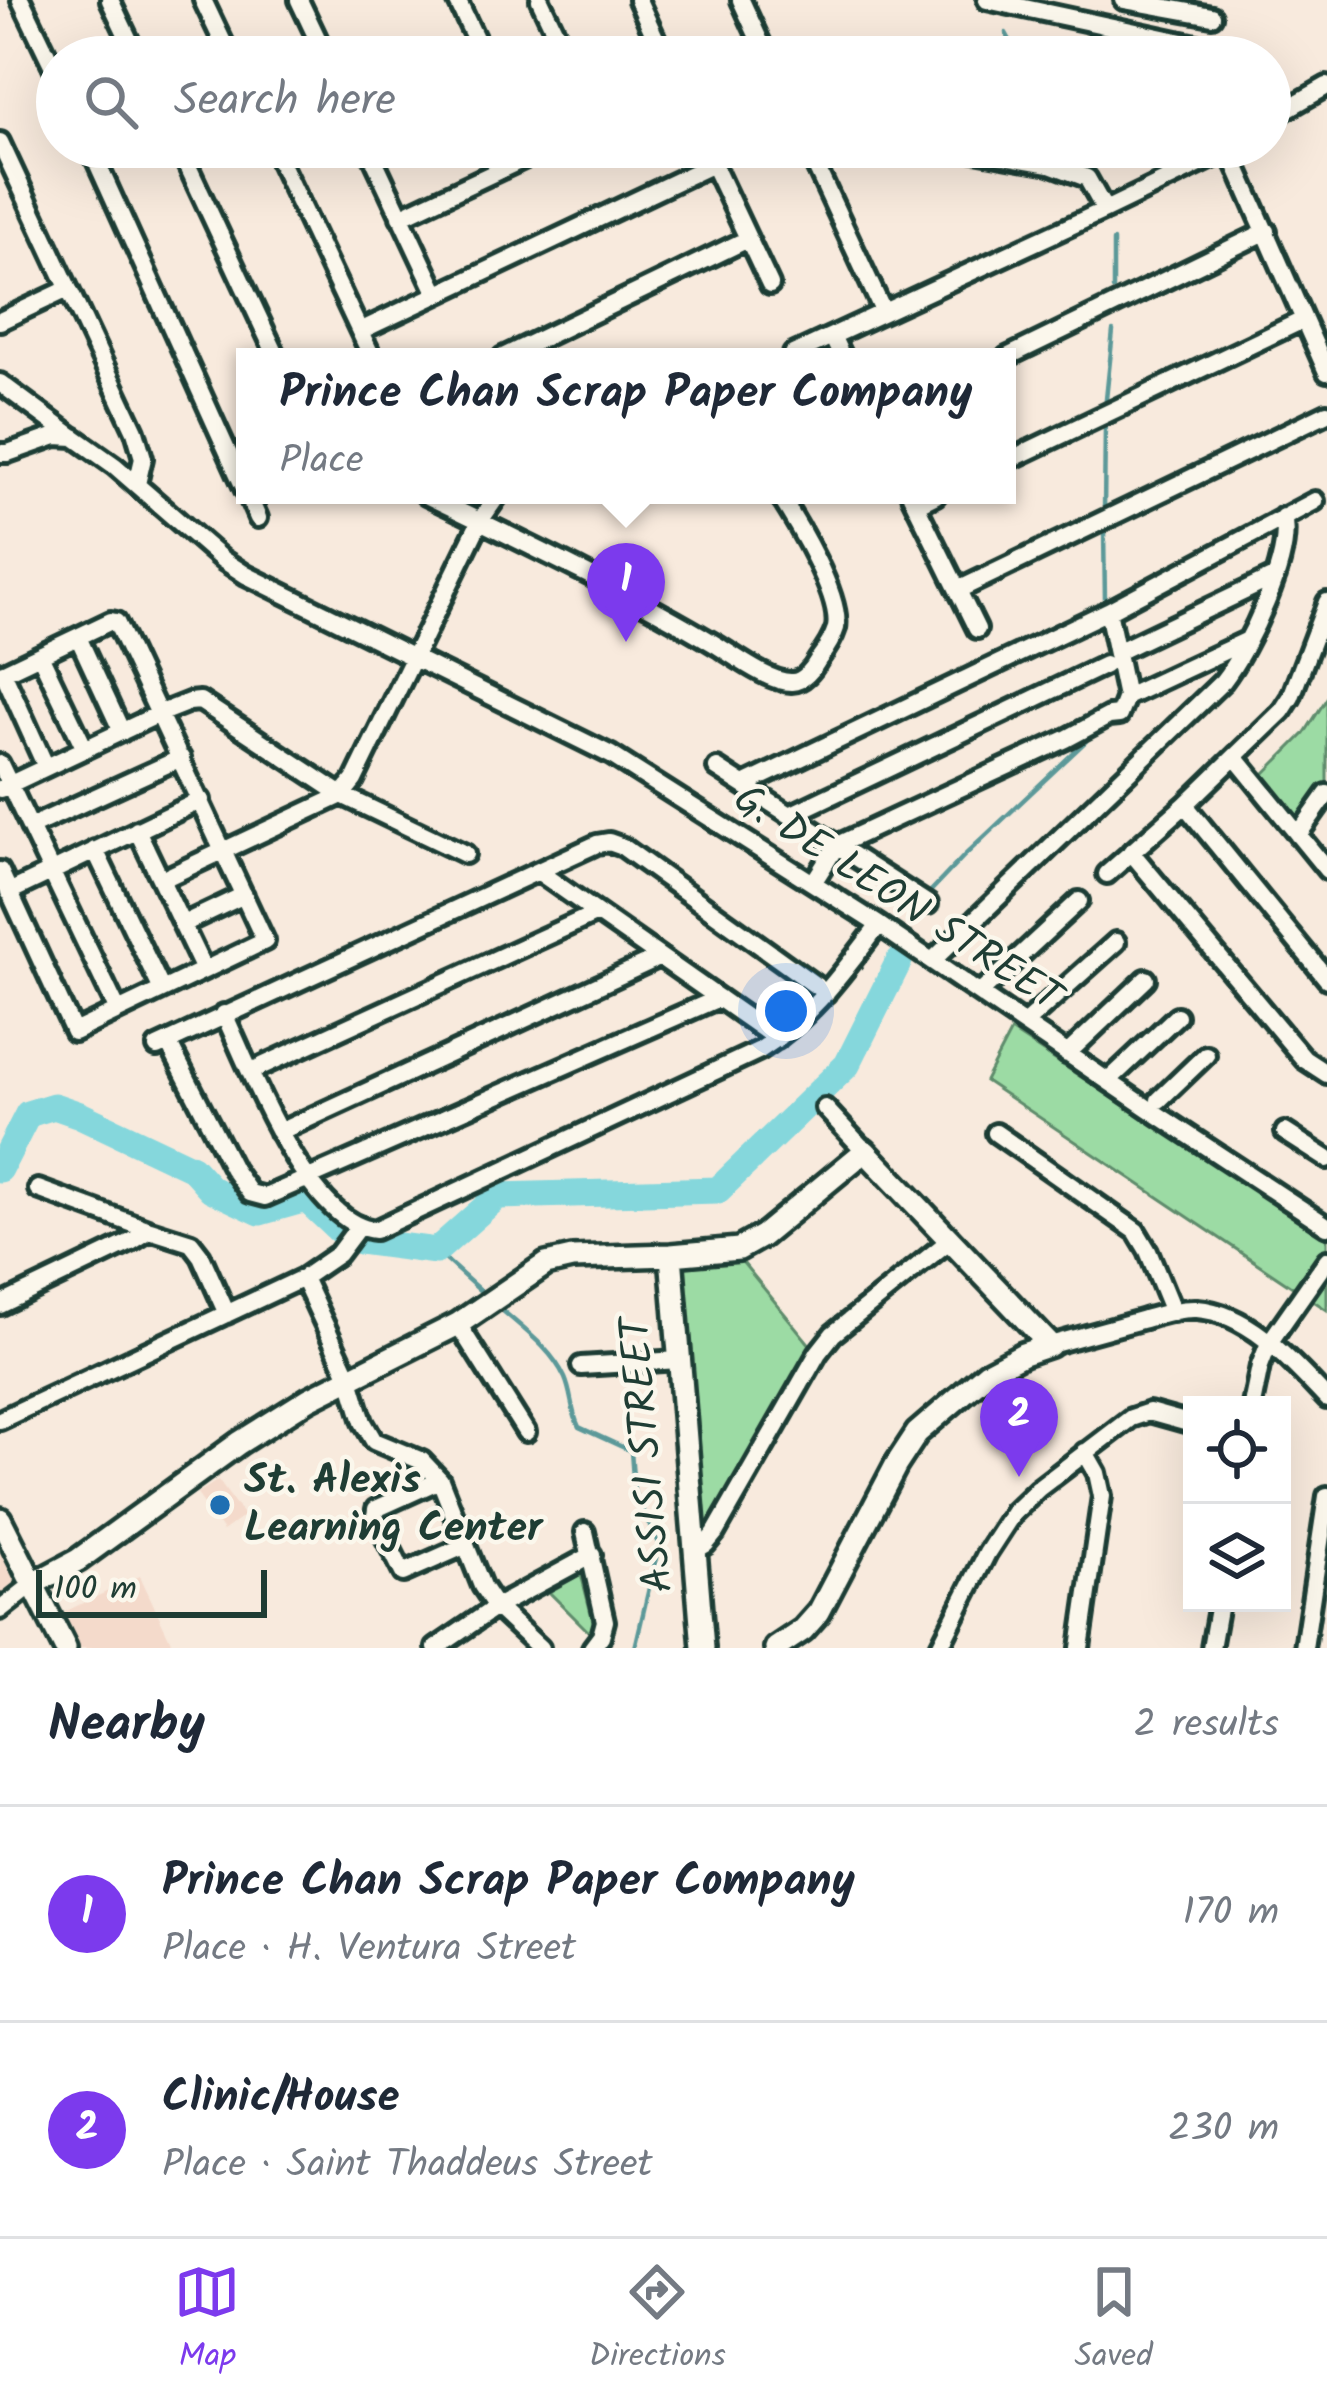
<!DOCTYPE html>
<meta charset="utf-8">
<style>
body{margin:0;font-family:Kalam,sans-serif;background:#f2f2f3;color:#1f2937}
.controls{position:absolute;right:36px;bottom:36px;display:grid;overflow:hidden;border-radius:0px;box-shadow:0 12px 48px #0002}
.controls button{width:108px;height:108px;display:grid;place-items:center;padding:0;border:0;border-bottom:3px solid #e0e1e3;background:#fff;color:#1f2937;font:60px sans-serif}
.scale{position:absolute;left:36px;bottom:30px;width:231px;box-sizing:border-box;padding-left:12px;border:6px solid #1f3d34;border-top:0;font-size:33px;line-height:42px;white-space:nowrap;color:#1f3d34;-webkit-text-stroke:9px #fbf7ec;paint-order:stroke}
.you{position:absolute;left:786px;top:1011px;width:42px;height:42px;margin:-30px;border:9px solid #fff;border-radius:50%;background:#1a73e8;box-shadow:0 0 0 18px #1a73e833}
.badge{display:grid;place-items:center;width:78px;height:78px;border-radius:50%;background:#7c3aed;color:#fff;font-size:39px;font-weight:700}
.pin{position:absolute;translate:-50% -99px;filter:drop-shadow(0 3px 6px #0008)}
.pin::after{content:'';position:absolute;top:63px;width:42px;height:36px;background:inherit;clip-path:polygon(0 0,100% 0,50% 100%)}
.popup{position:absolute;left:236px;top:348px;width:780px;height:156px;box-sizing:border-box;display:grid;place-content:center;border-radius:0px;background:#fff;filter:drop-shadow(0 3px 9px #0005);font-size:39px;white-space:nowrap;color:#747a83}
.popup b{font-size:45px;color:#1f2937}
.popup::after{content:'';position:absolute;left:50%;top:100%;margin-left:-24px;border:24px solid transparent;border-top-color:#fff}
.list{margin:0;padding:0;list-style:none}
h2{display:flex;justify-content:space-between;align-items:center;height:156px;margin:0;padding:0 48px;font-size:51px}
h2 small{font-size:39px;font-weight:400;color:#747a83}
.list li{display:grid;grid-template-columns:78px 1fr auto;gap:36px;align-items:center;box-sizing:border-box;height:216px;padding:0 48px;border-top:3px solid #e0e1e3}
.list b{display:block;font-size:45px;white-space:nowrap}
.list p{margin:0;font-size:39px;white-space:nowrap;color:#747a83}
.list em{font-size:39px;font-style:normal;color:#747a83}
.icon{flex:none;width:66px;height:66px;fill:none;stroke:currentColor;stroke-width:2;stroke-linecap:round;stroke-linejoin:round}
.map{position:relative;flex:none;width:1327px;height:1648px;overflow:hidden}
.search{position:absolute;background:#fff;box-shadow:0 12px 48px #0002;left:36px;right:36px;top:36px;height:132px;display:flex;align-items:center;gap:30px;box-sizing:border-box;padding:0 42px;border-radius:66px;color:#747a83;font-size:45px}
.sheet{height:588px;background:#fff}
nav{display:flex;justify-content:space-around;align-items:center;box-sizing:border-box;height:168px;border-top:3px solid #e0e1e3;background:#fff;font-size:33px;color:#747a83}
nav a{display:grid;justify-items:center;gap:6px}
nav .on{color:#7c3aed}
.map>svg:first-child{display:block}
</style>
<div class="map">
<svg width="1327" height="1648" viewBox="0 0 1327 1648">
<rect width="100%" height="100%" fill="#f8eadd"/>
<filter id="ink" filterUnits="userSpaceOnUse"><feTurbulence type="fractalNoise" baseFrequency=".00833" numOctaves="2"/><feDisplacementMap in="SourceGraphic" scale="24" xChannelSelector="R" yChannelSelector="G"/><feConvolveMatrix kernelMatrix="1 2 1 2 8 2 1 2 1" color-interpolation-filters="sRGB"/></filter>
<g filter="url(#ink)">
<!-- built -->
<path fill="#f4dacb" d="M218,1480l26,36 -21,15 -26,-37z
M0,1530l24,49 -24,21z
M140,1576l34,72h-95l-17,-35z"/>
<!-- green -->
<path fill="#9cdba4" stroke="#5e8c6c" stroke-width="3" d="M1327,698v86l-29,41 -38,-47 44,-44z
M1011,1031l308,202 8,-9v86l-342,-229z
M739,1258l72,88 -98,182 -12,8 -21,-273z
M581,1574l14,55 -4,5 -42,-42z"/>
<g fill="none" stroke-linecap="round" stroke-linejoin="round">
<!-- stream -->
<path stroke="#5c9999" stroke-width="4.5" d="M1006,33l13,24
M1065,147l6,11
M1113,289v-48
M1105,409l8,-78
M1104,512l1,-86
M1104,530l1,72
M927,895l37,-39 122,-115
M436,1251l50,45
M503,1311c23,20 49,39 62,67 7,16 6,33 14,49l52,24 3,41 25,53 -24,103"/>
<!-- river -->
<path stroke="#85d7dc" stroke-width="27" d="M0,1169l28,-55 26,-8 26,9 112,53 19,21 49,23 46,-13 34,32
M360,1241l76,10 62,-55 220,-6 129,-125 52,-104"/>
<!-- minor casing -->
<g stroke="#1f3d34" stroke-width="26">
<path id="minor" d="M21,0l36,75
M110,0l27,57
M203,0l27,57
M299,0l27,57
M457,0l27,57
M540,0l27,57
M638,0l26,57
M741,0l26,57
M987,0l242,52
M1124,0l88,16
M107,57l24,-12
M1278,114l49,-28
M0,142l135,289 8,27 -6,26
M90,147l155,343
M179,147l98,210
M273,147l99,210
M368,147l69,147
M705,147l65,138
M807,147l76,164
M952,147l98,17 37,14 18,32
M1228,147l99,225
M400,217l149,-70
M0,321l68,-32
M360,331l353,-167
M832,336l10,21
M793,354l312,-144 124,-60
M503,357l245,-118
M1007,357l260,-126
M0,383l73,54
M0,453h8l48,-17 18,1 41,29 108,94 23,15 365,180 268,170 270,184 178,117
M1007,461l296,-141
M248,495l10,23
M426,495c99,48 198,95 292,151 18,11 53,37 74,36 11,0 21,-13 26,-22 6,-8 15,-22 18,-32 6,-31 -40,-107 -57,-133
M911,495l66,134
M916,505l20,-10
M958,590l369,-177
M78,637l44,95
M1117,652l159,-76
M40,655l45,94
M3,672l43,95
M0,674l111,-53 5,1 149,319 -191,91 -74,-161
M1126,697l122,-57
M1235,757l92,113
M0,764l118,247
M717,768l211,136
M744,785l364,-174 207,-110
M0,789l161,-76 28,-11 11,-1 142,94 123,59
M1185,805l142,174
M790,815l315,-150
M30,827l151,-69
M137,830l67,140
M1298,835l29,-41
M95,850l67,140
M1131,852l173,207 23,15
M539,872l238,167
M1107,874l78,-69 97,-94 9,-14 36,-95
M161,880l181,-85 12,-15 126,-259 18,-26
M813,883l24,-38 229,-106 43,-23 10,-1 7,-18 -18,-86
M9,892l192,-92
M183,924l61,-29
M932,961l291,-280c24,-31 71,-125 60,-164
M980,993l99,-92
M224,1014c26,55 84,210 151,216l385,-180c51,-32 83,-78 119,-125
M1024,1024l92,-82
M168,1042l65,127 17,24 15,4 454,-199
M157,1047l440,-203 12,-2 14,5 203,146
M1067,1054l79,-75
M251,1071l346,-158
M1108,1081l69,-65
M1159,1100l47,-45
M825,1108l40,43
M279,1132l381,-175
M1285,1132l42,27
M996,1133l140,98 12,20 25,61
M38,1189l112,41 41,13 10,13 26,58
M303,1278l47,101 13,43 11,19 48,20 18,19 42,106 14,21 44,41
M0,1305l131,-63 19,-12
M458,1324l68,108
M1050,1345c30,-8 61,-17 91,-25 18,-5 37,-12 56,-11 53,4 96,54 130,90
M581,1366l98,-6
M1252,1405l8,-39 9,-23 58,-83
M0,1420l303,-142 35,-24 21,-28
M440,1480l-64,29 -1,8 28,56 61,-27
M585,1532l20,89 -4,15 -9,12
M694,1551l12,-7 9,-11 103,-180 15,-19 116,-93
M0,1610l33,-26
M436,1648l60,-41 96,-52
M939,1648l48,-95 26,-40 25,-24 93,-71 18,-6 43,12
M1080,1648l22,-152 -5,-23 -12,-21
M1211,1648l8,-45
M1304,1648l23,-152"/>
</g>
<!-- tertiary casing -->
<g stroke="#1f3d34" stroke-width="30">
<path id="tertiary" d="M671,1255l32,393
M0,1519l65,129
M33,1584l45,-24 161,-117 70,-44 149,-75 88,-60 26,-6 99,-3 68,-6 23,-13 103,-85 185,194 -27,9 -36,19 -70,60 -21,32 -77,147 -16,18 -27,18"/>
</g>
<!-- minor -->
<use href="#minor" stroke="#fbf7ec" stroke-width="16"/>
<!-- tertiary -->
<use href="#tertiary" stroke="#fbf7ec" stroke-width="21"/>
</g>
</g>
<!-- markers -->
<circle fill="#1f6fb2" stroke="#fbf7ec" stroke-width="4.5" cx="220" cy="1505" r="12"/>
<g text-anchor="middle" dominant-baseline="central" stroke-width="9" stroke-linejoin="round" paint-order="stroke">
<!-- street labels -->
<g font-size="42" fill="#1f3d34" stroke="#fbf7ec">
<text transform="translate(897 899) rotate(33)">G. DE LEON STREET</text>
<text transform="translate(648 1455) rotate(-95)">ASSISI STREET</text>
</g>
<!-- poi labels -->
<g font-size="42" font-weight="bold" fill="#1f3d34" stroke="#fbf7ec" text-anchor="start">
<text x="244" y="1481">St. Alexis<tspan x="244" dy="48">Learning Center</tspan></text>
</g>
</g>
</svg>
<div class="controls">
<button><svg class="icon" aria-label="locate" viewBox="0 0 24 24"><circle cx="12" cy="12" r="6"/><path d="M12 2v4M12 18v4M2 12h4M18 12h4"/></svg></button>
<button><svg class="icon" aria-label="layers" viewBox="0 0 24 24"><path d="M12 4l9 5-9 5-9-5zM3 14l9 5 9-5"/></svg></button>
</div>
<div class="scale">100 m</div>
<div class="you"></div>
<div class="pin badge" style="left:626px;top:642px">1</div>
<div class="popup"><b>Prince Chan Scrap Paper Company</b>Place</div>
<div class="pin badge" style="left:1019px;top:1477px">2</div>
<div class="search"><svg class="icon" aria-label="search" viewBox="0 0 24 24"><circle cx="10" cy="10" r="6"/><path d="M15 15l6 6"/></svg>Search here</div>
</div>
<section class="sheet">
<h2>Nearby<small>2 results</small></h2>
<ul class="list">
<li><span class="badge">1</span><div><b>Prince Chan Scrap Paper Company</b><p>Place · H. Ventura Street</p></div><em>170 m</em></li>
<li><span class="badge">2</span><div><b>Clinic/House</b><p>Place · Saint Thaddeus Street</p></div><em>230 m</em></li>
</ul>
</section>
<nav>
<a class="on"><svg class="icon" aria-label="map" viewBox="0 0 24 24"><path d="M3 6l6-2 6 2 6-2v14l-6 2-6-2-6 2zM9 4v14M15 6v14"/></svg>Map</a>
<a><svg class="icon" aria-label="directions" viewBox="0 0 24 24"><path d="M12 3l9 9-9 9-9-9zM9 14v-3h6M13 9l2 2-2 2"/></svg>Directions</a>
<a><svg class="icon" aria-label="saved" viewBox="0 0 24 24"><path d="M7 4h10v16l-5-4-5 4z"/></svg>Saved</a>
</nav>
